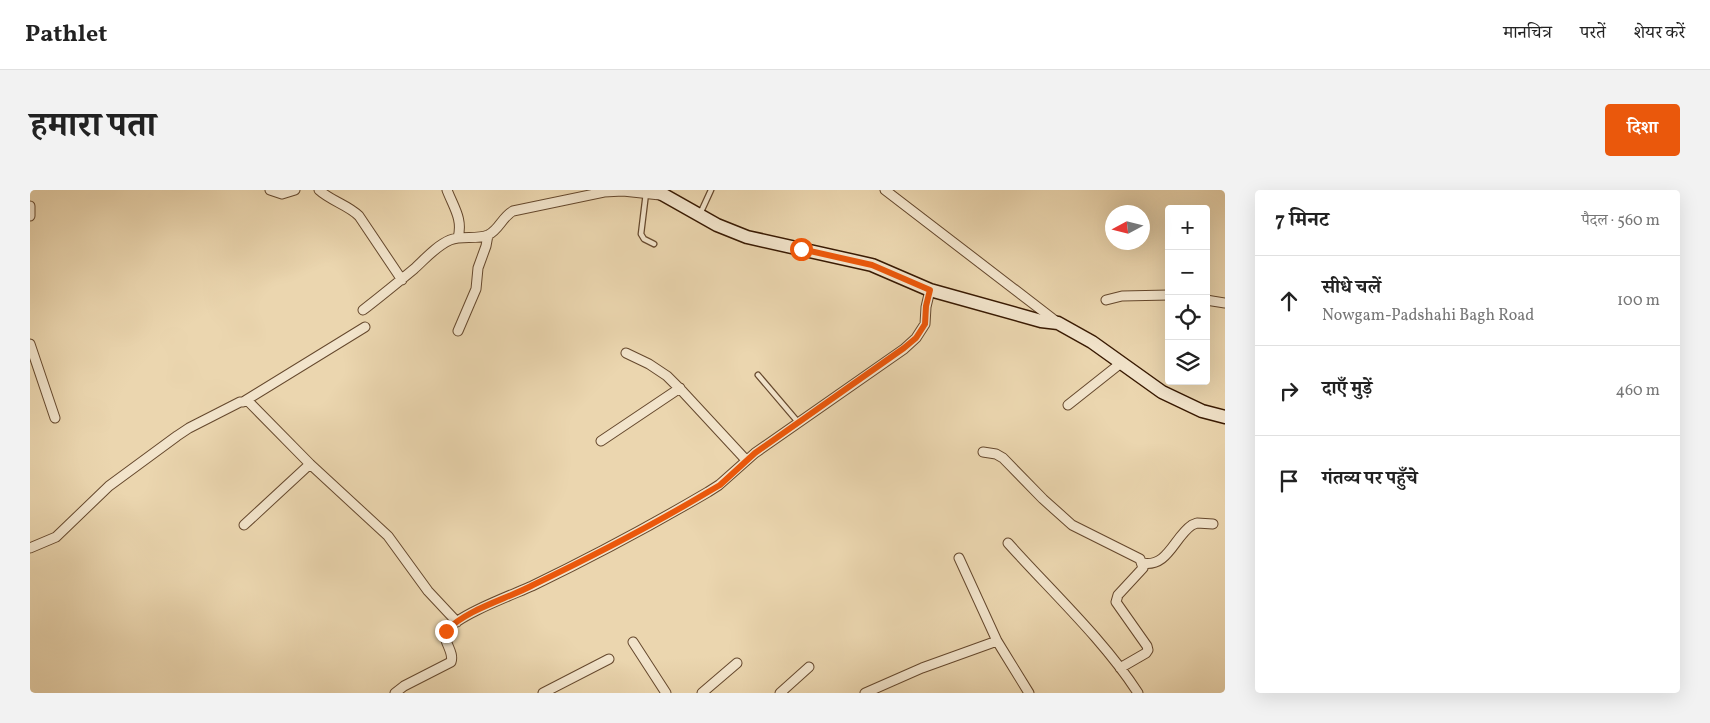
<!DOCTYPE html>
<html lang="hi">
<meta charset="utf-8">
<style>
body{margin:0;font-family:Vollkorn,"Noto Serif Devanagari",serif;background:#f2f2f2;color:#222}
.controls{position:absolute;right:15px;top:15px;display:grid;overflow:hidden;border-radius:5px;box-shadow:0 5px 20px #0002}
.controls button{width:45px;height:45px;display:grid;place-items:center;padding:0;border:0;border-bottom:1px solid #e0e0e0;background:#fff;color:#222;font:25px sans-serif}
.compass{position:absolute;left:1075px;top:15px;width:45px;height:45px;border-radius:50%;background:#fff;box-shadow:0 5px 20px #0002;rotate:263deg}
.stop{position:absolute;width:15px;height:15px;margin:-11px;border:4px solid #ea580c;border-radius:50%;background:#fff}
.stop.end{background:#ea580c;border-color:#fff;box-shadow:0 1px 5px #0008}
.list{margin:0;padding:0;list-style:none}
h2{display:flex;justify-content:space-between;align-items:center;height:65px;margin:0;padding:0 20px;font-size:21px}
h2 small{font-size:16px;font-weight:400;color:#767676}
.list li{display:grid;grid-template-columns:32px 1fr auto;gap:15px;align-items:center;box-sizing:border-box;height:90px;padding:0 20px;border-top:1px solid #e0e0e0}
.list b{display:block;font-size:19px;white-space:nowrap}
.list p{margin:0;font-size:16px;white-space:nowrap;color:#767676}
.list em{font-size:16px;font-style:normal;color:#767676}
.icon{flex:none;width:28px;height:28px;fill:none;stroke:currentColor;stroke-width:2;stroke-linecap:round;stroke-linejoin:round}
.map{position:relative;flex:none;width:1195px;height:503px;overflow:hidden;border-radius:5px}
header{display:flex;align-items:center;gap:30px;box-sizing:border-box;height:70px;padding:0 25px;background:#fff;border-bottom:1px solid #e0e0e0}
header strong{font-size:24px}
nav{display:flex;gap:28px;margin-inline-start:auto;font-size:18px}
.intro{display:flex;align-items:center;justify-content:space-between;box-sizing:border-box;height:120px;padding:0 30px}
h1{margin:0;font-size:35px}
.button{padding:12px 22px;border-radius:5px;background:#ea580c;color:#fff;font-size:18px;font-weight:700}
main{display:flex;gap:30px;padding:0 30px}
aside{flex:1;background:#fff;border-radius:5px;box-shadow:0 5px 20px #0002}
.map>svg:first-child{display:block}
</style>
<header>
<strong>Pathlet</strong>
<nav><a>मानचित्र</a><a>परतें</a><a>शेयर करें</a></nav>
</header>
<div class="intro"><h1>हमारा पता</h1><a class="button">दिशा</a></div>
<main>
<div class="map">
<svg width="1195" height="503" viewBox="0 0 1195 503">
<rect width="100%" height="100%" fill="#ebd6af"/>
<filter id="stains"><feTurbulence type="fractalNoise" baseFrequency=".004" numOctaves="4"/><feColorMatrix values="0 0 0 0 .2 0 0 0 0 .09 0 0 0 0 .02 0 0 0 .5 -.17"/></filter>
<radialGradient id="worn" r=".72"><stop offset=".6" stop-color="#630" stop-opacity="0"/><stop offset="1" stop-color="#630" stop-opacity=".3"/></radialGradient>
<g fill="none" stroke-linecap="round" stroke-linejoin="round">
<!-- service casing -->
<g stroke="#65482d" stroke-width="7">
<path id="service" d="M616,3l-5,41 3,5 10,5
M670,24l11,-24
M728,185l40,47"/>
</g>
<!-- minor casing -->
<g stroke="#65482d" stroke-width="11">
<path id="minor" d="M240,0l12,4 13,-4
M289,0c12,11 29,15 40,26l43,64
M417,0c7,18 16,29 11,48
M855,0l172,132
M0,16v10
M1076,110l16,-4 47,-1
M1176,110l19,3
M333,120c17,-13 34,-27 51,-41 11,-10 22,-23 36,-29 12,-5 26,0 38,-5 11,-5 14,-18 25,-24l91,-19 19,-1 37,4
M428,141l18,-42 2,-21 8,-22 2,-11
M0,154l25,74
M596,163l23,11 18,12 16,16 63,68
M213,212l122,-75
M1038,215l53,-42
M571,251l79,-53
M953,262l13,2 7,4 40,41 29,26 68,34 3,9 -25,27 -2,7 31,44 1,4 -2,3 -26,15
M214,335l66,-61
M978,353c42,47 96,97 130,150
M0,358l26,-11 53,-51 68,-50 12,-8 51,-26 8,-1 62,63 78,72 40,55 29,31
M929,368l38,83 32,52
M1112,373c26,5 32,-26 50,-38l5,-2 16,1
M603,452l33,51
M365,503l9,-7 47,-24c4,-11 -11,-23 -4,-32 13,-16 65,-35 85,-44 60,-29 118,-60 176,-94l11,-7 36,-32 149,-104 12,-11 9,-14 1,-17 4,-17
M513,503l66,-34
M672,503l35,-30
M750,503l29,-26
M835,503l57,-25 75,-27"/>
</g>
<!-- secondary casing -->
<g stroke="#381902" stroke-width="15">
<path id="secondary" d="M625,0l62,35 30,12 125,28 58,25 111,31 17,2 34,19 70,50 40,19 23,6"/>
</g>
<!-- service -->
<use href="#service" stroke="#f2e4cb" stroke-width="4.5"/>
<!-- minor -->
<use href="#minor" stroke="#f2e4cb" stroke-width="9"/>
<!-- secondary -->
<use href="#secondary" stroke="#f2e4cb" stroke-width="12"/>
</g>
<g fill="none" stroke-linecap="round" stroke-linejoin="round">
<!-- route -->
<path stroke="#ea580c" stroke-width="6" d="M416,441c21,-22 61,-32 87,-46 60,-29 118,-59 175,-93l12,-7 35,-32 149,-105 12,-10 9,-14 1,-18 4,-16 -58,-25 -71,-16"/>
</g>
<rect width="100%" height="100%" filter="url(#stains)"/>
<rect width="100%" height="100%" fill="url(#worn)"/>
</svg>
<div class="controls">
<button>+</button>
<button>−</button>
<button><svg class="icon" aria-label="locate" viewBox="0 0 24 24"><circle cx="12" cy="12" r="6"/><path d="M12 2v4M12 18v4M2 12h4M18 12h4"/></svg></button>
<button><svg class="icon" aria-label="layers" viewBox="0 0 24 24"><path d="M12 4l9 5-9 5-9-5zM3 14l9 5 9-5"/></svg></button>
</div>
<svg class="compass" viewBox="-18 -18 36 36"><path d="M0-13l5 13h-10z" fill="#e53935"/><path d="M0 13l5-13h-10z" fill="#767676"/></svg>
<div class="stop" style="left:771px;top:59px"></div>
<div class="stop end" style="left:416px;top:441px"></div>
</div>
<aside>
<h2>7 मिनट<small>पैदल · 560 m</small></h2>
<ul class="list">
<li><svg class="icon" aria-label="ahead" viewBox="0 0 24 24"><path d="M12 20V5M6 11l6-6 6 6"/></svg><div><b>सीधे चलें</b><p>Nowgam-Padshahi Bagh Road</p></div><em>100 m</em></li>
<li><svg class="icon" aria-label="right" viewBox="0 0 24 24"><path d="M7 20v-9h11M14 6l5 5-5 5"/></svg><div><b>दाएँ मुड़ें</b></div><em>460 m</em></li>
<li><svg class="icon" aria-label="arrive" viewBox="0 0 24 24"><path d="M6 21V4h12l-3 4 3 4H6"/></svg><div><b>गंतव्य पर पहुँचे</b></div></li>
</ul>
</aside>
</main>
